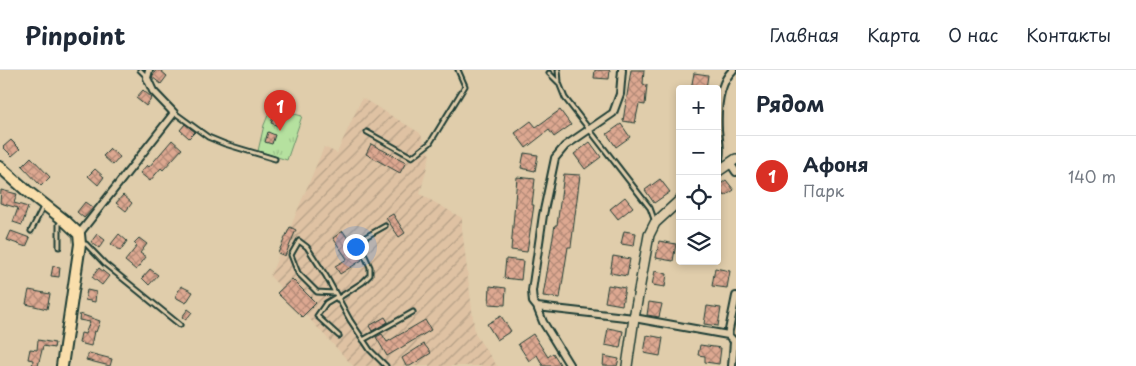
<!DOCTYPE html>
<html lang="ru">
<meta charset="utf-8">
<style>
body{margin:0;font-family:"Playpen Sans",sans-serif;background:#f2f2f3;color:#1f2937}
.controls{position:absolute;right:15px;top:15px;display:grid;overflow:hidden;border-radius:5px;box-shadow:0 2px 8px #0003}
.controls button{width:45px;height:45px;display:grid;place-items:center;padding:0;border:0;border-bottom:1px solid #e0e1e3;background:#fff;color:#1f2937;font:25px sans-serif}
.you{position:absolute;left:355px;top:176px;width:18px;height:18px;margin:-12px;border:4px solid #fff;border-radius:50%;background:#1a73e8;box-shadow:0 0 0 8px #1a73e833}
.badge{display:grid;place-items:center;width:32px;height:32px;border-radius:50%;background:#d93025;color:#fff;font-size:16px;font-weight:700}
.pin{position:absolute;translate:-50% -41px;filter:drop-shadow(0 1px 2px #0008)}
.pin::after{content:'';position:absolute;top:26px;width:18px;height:15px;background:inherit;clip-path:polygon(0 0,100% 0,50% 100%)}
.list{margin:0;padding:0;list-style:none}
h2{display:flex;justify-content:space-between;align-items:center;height:65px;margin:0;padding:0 20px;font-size:21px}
h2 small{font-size:16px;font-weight:400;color:#747a83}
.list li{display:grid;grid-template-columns:32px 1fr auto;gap:15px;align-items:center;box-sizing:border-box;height:80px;padding:0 20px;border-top:1px solid #e0e1e3}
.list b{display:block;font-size:19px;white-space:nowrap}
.list p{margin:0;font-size:16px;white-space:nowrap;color:#747a83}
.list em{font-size:16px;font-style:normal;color:#747a83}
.icon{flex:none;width:28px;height:28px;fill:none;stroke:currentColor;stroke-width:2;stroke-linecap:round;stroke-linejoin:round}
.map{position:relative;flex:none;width:736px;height:296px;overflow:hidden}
header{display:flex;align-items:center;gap:30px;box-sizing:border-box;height:70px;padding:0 25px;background:#fff;border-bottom:1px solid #e0e1e3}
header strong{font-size:24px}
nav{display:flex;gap:28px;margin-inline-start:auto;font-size:18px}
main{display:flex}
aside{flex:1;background:#fff}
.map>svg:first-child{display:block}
</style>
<header>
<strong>Pinpoint</strong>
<nav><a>Главная</a><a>Карта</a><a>О нас</a><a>Контакты</a></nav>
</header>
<main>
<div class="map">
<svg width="736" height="296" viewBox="0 0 736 296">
<defs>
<pattern id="industrial-furrows" width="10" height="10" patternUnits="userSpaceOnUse" patternTransform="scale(1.25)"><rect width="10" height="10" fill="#dfc2a3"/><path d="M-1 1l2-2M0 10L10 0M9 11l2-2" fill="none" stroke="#b49f86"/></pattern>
<pattern id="park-tufts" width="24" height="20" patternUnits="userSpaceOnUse" patternTransform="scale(1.25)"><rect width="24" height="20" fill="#b5e19f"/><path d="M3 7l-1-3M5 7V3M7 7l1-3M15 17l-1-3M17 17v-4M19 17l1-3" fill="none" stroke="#9bc28a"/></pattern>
<pattern id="building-cross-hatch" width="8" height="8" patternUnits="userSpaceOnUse" patternTransform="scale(1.25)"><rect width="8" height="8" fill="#dda891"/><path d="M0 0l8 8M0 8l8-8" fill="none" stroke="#b38a77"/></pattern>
</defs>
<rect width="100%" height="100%" fill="#e0cdab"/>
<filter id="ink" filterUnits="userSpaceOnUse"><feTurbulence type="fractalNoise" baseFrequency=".02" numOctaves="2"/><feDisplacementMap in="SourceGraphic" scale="10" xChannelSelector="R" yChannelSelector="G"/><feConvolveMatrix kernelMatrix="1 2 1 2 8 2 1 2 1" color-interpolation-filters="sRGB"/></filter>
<g filter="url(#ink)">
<!-- industrial -->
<path fill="url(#industrial-furrows)" d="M362,28l58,35 10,22 -10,39 42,24v11l13,105 22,32h-144l-83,-90 54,-129 13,6z"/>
<!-- park -->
<path fill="url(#park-tufts)" stroke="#6a8f6a" d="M271,38l31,8 -15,44 -29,-9 6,-26z"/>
<!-- building -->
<path fill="url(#building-cross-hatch)" stroke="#1f3d34" d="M156,0h4l7,6 -6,8 -9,-7z
M595,0h15l-1,9 -15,-1z
M631,0h13l-1,14 4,1 -2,20 -6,-1 -4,19 -12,-2z
M694,3l14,2 -2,14h-15z
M143,20l9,8 -6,8 -10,-8z
M560,40l11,15 -17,12 -5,-7 -23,18 -11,-15 16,-12 5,6z
M274,44l7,2 -3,10 -7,-3z
M185,54l10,8 -6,6 -9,-8z
M621,54l9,13 -14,10 -9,-13z
M268,62l7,3 -3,9 -7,-2z
M11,70l9,9 -8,7 -9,-9z
M172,70l10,9 -19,21 -2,-2 -11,13 -10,-8 7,-8 2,2z
M590,72l11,15 -16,12 -11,-15z
M371,74l35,18 -6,11 -34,-19z
M110,79l10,8 -7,8 -10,-9z
M524,83l14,2 -3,16 -14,-3z
M31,87l19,20 -9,9 -19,-20z
M95,99l9,8 -6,8 -10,-9z
M564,104l16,1 -9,72h-3l-8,51 -17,-2 12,-71h2z
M517,107l18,2 -3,26h2l-7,47 -16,-2z
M660,109l10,13 -16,11 -9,-13z
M726,110l8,10 -9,6 -7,-10z
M1,120l16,4 -3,9 14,4 -6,18 -9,-3 5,-14 -18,-5z
M123,125l9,8 -6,8 -10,-8z
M625,127l8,10 -15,12 -8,-10z
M85,132l8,6 -9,10 -7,-6z
M393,144l12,19 -6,4 -13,-19z
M290,157l6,3 -11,26 -7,-3z
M11,161l19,7 -4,9 -19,-7z
M343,161l19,29 -22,14 -5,-8 12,-7 -14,-21z
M624,161l12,2 -2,13 -13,-2z
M97,164l8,6 -6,8 -8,-6z
M119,164l8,7 -7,10 -9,-7z
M139,168l8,6 -7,9 6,4 -10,13 -11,-9 12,-15 -3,-3z
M659,171l17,3 -3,17 -17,-3z
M613,186l17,3 -3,17 -17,-3z
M506,189l17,2 -2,19 -17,-2z
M53,196l7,1 -1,10 -8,-1z
M99,198l10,8 -7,9 -10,-8z
M715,198l15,3 -3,17 -15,-2z
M150,199l8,6 -9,10 -7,-7z
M655,201l12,3 -2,13 -13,-2z
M292,209l24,24 -14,14 -25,-24z
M608,215l17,3 -3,17 -17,-3z
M181,216l12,6 -7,11 -11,-6z
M490,216l16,2 -1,17 -16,-1z
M29,220l21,4 -3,15 -21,-5z
M87,220l9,2 -1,10 -10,-2z
M649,232l13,2 -3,13 -12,-2z
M707,236l14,2 -3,18 -14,-2z
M188,239l4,3 -6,8 -4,-3z
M80,244l20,7 -4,11 -2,-1 -3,15 -12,-3 2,-10 4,1 5,-12 -11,-2z
M501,246l10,15 -14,9 -10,-16z
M385,247l3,5 -16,9 -3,-5z
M425,250l6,10 -44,26 -11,-19 6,-3 5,8z
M608,258l15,3 -3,17 -15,-3z
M533,264l15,23 5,-4 7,11 -4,2h-13l-6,-11 -8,6 -11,-17z
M647,265l16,3 -3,18 -16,-3z
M38,270l17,3 -1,5 -11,-2 -5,20h-6l1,-6 -5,-1 2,-10 7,1z
M424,274l7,9 -21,13h-4l-4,-8z
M700,275l21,3 -2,16 -14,-2v-6l-7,-1z
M89,283l23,6 -2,7 -24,-6z
M604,286l15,3 -2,7h-14z"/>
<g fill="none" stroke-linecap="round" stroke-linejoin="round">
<!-- lane casing -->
<g stroke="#1f3d34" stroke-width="7">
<path id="lane" d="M140,0l7,7
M558,0l1,12
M549,3l10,10 6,15 85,110 5,14
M175,43l33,24 17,7 50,15
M367,62l45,25 18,-14 35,-57 -7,-16
M31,161l12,-24
M81,174h5l19,20 75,61
M59,177v-23l3,-3
M334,223l-17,-1 -19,-19 -7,-18 8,-14 8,6 19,29 24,44 20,30 16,16
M336,227l-10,6 -9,13 22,20
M337,229l26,-17 7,-7v-8l-10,-22v-5l25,-14
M363,270l50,-28"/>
</g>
<!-- street casing -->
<g stroke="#1f3d34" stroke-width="10">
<path id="street" d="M730,93l6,9
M717,95c5,-11 2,-24 1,-35 -1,-20 0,-46 15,-60
M79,164l95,-121 -21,-22 -6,-13 2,-8
M537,237l-4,-5 -1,-11 11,-76 12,-57 10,-12 48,-33 7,-19 2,-24
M728,265l8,-39
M570,296l-27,-44 -6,-15 97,11 94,17 8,8
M732,296l2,-24"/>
</g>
<!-- secondary casing -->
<g stroke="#1f3d34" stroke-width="12">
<path id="secondary" d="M717,102l19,-13
M627,296l7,-48 15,-83 6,-12 25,-23"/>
</g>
<!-- primary casing -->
<g stroke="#1f3d34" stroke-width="14">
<path id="primary" d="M0,97l27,24 37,29 15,14 1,10 -18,122"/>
</g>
<!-- lane -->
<use href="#lane" stroke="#e0cdab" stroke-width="3"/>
<!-- street -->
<use href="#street" stroke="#e0cdab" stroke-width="6"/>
<!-- secondary -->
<use href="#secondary" stroke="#e0cdab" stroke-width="9"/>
<!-- primary -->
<use href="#primary" stroke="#f9deab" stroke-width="10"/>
</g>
</g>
</svg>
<div class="controls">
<button>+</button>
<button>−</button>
<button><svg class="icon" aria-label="locate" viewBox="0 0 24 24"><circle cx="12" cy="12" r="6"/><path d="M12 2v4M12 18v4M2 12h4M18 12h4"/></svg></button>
<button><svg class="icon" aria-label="layers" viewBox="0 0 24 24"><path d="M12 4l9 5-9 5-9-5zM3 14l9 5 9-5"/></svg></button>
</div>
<div class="you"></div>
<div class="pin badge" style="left:280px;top:61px">1</div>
</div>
<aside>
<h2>Рядом<small></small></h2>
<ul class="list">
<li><span class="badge">1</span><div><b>Афоня</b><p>Парк</p></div><em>140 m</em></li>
</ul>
</aside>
</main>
